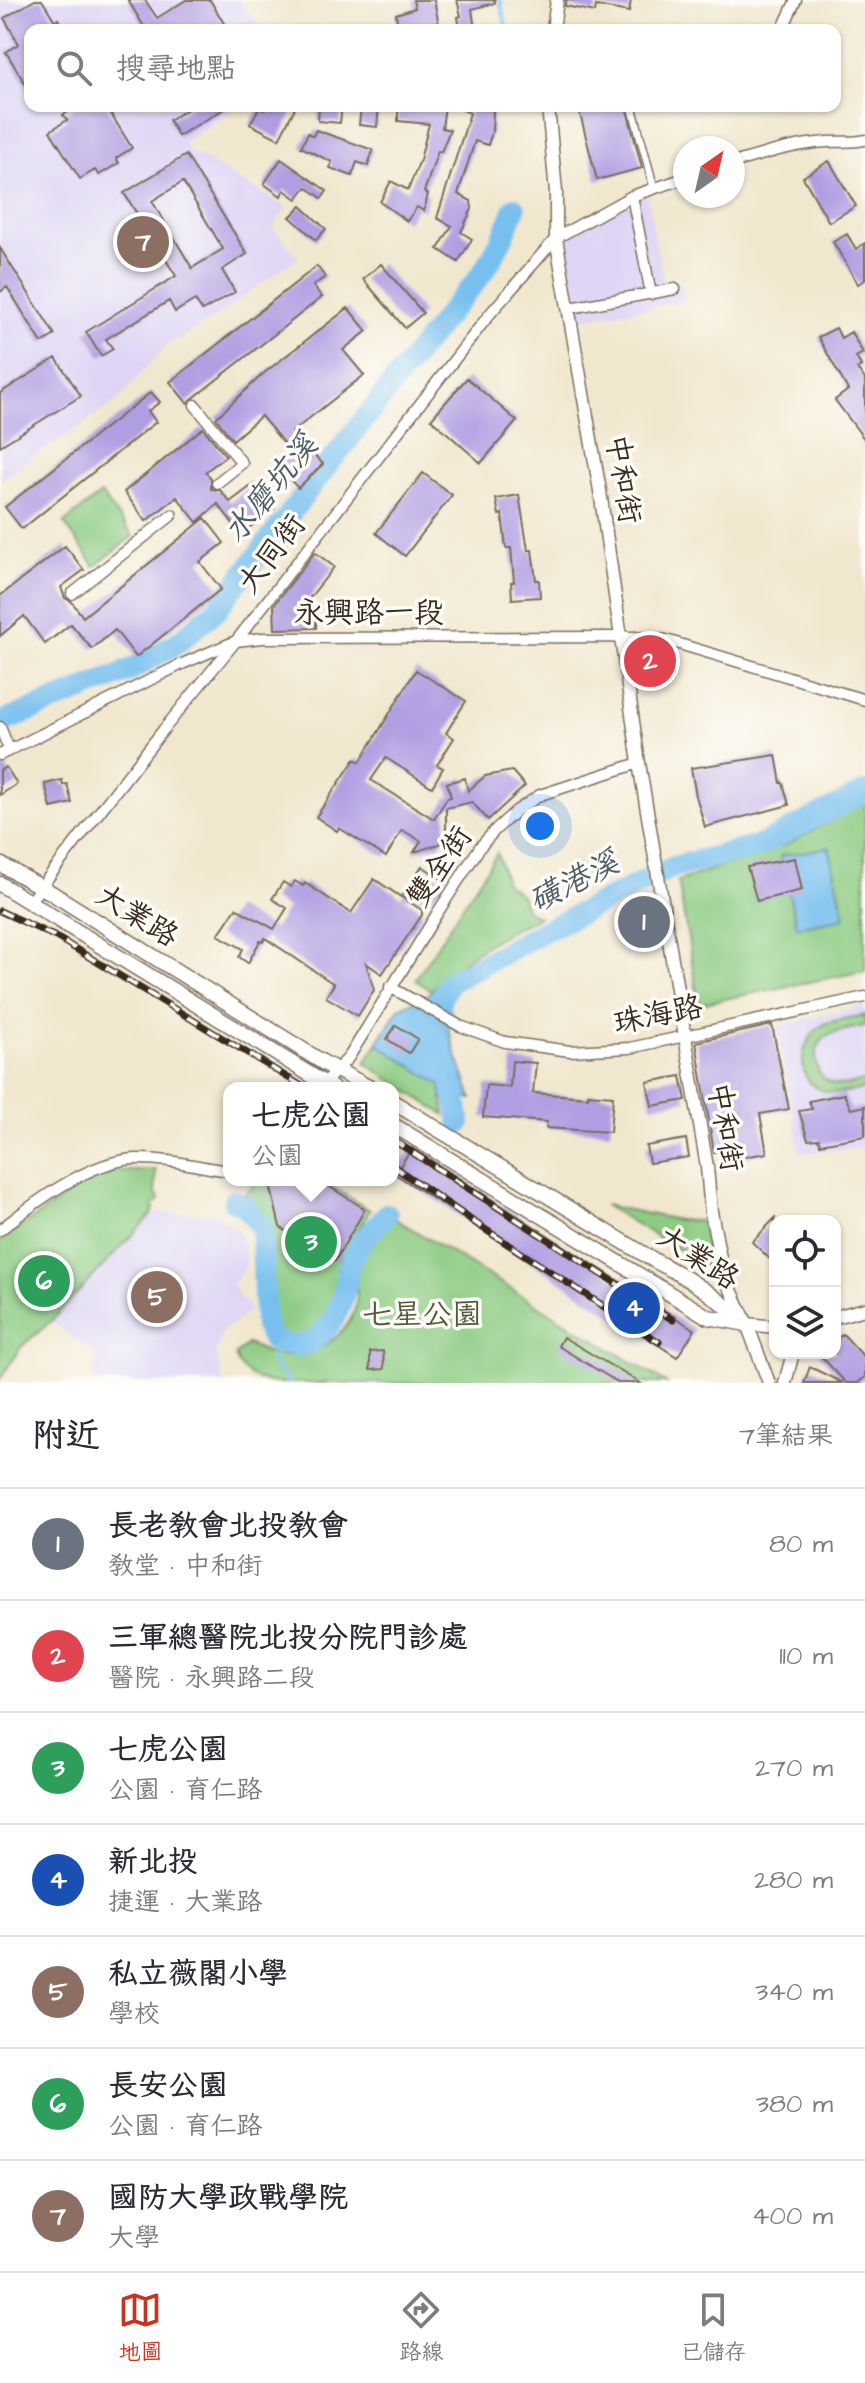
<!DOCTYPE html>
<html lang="zh-TW">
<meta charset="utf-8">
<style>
body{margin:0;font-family:"Architects Daughter","LXGW WenKai TC",sans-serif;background:#f7f7f7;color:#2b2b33}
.controls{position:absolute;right:24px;bottom:24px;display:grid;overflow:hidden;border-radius:16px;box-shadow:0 2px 6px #0004}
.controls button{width:72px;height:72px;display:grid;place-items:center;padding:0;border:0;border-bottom:2px solid #e1e1e2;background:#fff;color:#2b2b33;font:40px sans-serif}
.compass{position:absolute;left:673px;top:136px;width:72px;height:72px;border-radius:50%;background:#fff;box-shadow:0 2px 6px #0004;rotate:34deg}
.you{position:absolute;left:540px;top:826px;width:28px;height:28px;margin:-20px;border:6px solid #fff;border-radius:50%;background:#1a73e8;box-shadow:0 0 0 12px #1a73e833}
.badge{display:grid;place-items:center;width:52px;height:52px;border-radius:50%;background:#c8321e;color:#fff;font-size:26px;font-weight:700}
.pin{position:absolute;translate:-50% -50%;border:4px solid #fff;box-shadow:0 2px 8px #0006}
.popup{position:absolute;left:223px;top:1082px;width:176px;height:104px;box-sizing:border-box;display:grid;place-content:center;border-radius:16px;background:#fff;filter:drop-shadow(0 2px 6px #0005);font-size:26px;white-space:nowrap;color:#7c7c81}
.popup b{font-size:30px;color:#2b2b33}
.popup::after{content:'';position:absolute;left:50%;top:100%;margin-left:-16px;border:16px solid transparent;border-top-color:#fff}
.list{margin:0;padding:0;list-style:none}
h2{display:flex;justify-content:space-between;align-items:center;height:104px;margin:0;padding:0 32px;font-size:34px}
h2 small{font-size:26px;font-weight:400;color:#7c7c81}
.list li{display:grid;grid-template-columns:52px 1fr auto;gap:24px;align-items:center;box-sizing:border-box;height:112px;padding:0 32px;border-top:2px solid #e1e1e2}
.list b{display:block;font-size:30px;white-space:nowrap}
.list p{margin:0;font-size:26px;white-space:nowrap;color:#7c7c81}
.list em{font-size:26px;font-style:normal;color:#7c7c81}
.icon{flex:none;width:44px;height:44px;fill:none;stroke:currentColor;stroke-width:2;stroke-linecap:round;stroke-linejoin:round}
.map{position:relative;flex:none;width:865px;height:1383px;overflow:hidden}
.search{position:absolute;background:#fff;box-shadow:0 2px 6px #0004;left:24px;right:24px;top:24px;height:88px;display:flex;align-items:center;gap:20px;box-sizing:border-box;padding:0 28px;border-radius:16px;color:#7c7c81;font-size:30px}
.sheet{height:888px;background:#fff}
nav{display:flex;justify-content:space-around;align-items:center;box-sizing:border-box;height:112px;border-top:2px solid #e1e1e2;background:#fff;font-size:22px;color:#7c7c81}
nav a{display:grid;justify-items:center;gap:4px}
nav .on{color:#c8321e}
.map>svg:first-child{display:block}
</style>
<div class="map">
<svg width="865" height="1383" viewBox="0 0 865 1383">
<rect width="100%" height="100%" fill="#fdfcf7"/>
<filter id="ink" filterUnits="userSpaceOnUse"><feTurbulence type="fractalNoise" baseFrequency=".0125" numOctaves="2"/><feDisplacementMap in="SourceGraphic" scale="16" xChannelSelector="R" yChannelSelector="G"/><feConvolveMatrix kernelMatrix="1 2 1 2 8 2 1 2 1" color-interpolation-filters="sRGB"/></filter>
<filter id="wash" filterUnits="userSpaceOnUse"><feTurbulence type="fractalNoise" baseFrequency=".006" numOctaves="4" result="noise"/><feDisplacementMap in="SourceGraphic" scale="32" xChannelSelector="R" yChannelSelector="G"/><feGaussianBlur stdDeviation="1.8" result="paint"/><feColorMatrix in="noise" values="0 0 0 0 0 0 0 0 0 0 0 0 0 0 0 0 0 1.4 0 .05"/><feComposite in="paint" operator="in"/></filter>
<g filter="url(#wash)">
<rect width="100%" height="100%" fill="#f1e7ce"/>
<!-- built -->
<path fill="#ded5f5" d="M0,0h238l26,30h-234v76h209l-55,36 5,9 98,56 -14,20 25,30 -87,63 -44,25 -49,55 -118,80z
M647,195l17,87 16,-1 4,20 -107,19 -10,-85 12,-15z
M627,645h25l22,4 -9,24 -34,3z
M865,1005v142l-65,6 -23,-127z
M153,1213l63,1 23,18 8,32 -16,21 20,25 -27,20 -8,22 8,31h-125l-7,-5 6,-22 -47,-35z"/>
<!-- green -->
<path fill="#8dcc83" stroke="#647b50" stroke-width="2" d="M101,494l32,42 -38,30 -31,-43z
M865,802v169l-166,33 -21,-123 110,-37z
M497,853l9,30 15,12 6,16 12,6c-41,18 -77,41 -108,73l-16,-10z
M399,1008l42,77 4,30 -80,-52z
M865,1015v11c-11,3 -28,4 -38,10 -19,14 -13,47 12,49 8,1 18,-3 26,-4v8c-16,3 -35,8 -50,-2 -21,-15 -12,-49 6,-61 12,-7 31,-8 44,-11z
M156,1170l-1,22 5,7 -6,5 -1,9 -102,108 -30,26 -21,32v-138l90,-61 23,-8z
M258,1180h63l49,30 -30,49 -9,53 -13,17 -22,11 -19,-1 -12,-10 9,-24 -4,-80 -25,-31z
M604,1205l74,15 21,1 4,4 8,44z
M389,1215l277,168h-178l-15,-4 -17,4h-180c-18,-1 -36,-9 -41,-28l12,-11c16,7 35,15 54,11 26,-4 55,-30 56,-58 1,-14 -7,-20 0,-36 7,-17 21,-32 32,-46z"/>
<!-- water -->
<path fill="#77bfef" stroke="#597486" stroke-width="2" d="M829,847l16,71 -48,9 -17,-71z
M437,986l13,8c-13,25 15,78 22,105h-30l-1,-14 -64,-41 22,-36 28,-13z"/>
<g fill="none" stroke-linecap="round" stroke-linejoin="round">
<!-- stream -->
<path stroke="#77bfef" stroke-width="4" d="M500,0l7,30
M273,1340l-1,21 17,22
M465,1383l11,-4 6,4"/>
<!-- river -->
<path stroke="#77bfef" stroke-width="22" d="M0,723l129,-52 48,-28 40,-34 98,-128 142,-178c28,-28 44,-58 58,-95
M442,1019l-3,-18 11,-19 88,-48 135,-67 86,-21 106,-54
M451,1073l9,50
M234,1201l12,6 16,21 3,98 8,14c7,2 17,7 24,6 25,-2 41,-31 47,-52 3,-13 3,-24 8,-36 7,-16 23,-31 35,-44"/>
</g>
<g id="blocks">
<!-- building -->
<path fill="#b09ee2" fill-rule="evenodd" d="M35,0h7l13,21 3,-2 6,11h-34v62l-24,-40 13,-8 -15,-26z
M128,0h17l12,18 29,-18h24l18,30h-82z
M413,0h21l6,30h-42l-2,-16 19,-6z
M457,0h38v3l-23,6 3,21h-15l-2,-13 3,-1z
M566,0h65l-2,12 -33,-6 -1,6 -30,-6z
M78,106h28l26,42 -16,10 3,5 -20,12 -4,-5 -15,9 -30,-48 17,-11 -4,-5z
M193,106h36l-51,30 -9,-16z
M266,106h30l-17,33 -29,-15 9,-16 5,2z
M319,106h23l-2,17 -22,-2z
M361,106h18l-2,21 -18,-2z
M398,106h47l-3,22 8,2 -9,22 -3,-1 -14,41 4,2 -4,17 -7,-4 -10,14 -27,-19 11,-21 17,9 12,-30 9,-36 -31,-3z
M454,106h34v4h5l-1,22 -4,13 -13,-4 -17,53 13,7 1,8 -11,23 11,7 -14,23 -20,-13 14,-23 -15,-8 33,-105z
M578,106h48l16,62 -45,12z
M316,130l57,20 -5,16 -11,-4 -5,14 -22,-8 2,-6 -31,-15 7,-14 5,3z
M186,155l61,99 -25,16 13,22 -33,19 -7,-11 -20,12 -6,-11 -63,38 7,10 -12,7 -15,-24 90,-56 -52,-83zM183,182l40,67 -31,19 -40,-67z
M281,159l46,32 -5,7 -16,-11 -9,12 -13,-9 -3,6 -17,-12z
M829,161l27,45 -27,16 -26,-45z
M301,206l25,23 -10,11 -26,-23z
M847,234l9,15 9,-6v37l-7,4 -25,-42z
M0,248l55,87 -13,8 -35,-56 -7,5z
M381,264l42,49 -18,15 -42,-49z
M317,266l8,11 -12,9 9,11 -135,106 -17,-21z
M348,308l19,23 -24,19 21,25 -72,57 31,32 -25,24 -21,-22 14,-14 -30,-36 -28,24 -17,-22 48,-45z
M836,328l5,10 10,-6 12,21 -7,4 5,9 -4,3 8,10v61l-30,-40 13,-10 -30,-53z
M56,358l25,38 -81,50v-53z
M467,378l50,43 -36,42 -50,-44z
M151,392l9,10 -12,9 8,11 -134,107 -17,-22z
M203,428l23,28 -21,16 6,6v11l9,1 10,12 24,-18 20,25 -33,25 -23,-30 -21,18 -20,-25 -31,24 -22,-29z
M423,473l29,22 -47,61 -29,-23z
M519,495l9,55h4l4,30h3l1,17 -28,2 -1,-17h3l-3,-34h-5l-4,-34 -3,1 -3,-16z
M205,518l19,25 -24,19 21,27 -85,68 -21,-27 -23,19 -21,-25 -26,20 -21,-28 -24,20v-40l65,-50 19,24 -23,17 4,11 7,4 11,15z
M315,552l19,15 -33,42h15v19l-41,1 -1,-24z
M655,647l14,4 -8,22 -25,3 -1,-12 4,-9z
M416,670l50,31 -20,32 8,5 -17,27 6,3 -11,19 -46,-29 -15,22 63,39 13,-21 4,-1 -4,-14 18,-5 3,13 17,-15 27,-5 13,15 -37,34 -16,-18 -26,6v26l-6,10 -26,8 7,-11 -19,-11 -16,27 -47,-29 -2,3 -21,-14 39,-58 5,3z
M776,755l5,28h2l6,22 -84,22 -9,-31 -5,-28z
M6,767l11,17 -17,11v-25z
M62,780l1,5 4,-1 5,19 -21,5 -6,-24z
M795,858l7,32 -45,11 -10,-34z
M422,866l24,16 -12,14 -31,2 19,12v5l-40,59 -16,-11 8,27 -16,26 -32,-19 8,-13 -69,-46 -2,4 -3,-1 -12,22 -9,-6 4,-8 -25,-14 18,-27 38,21 13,-21 -15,-9 11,-17 8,5 4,-6 8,5 2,-3 46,30 23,-34 27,18z
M396,1025l22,14 -9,14 -22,-14z
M772,1025l17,84 -29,5 7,39 -36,6 -2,-10 -15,3 -18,-110z
M512,1061l24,2 -3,30 55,4v-3l25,2 -3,36 -64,-4 1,-6 -64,-5 3,-32 24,2z
M681,1076l5,24 -34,6 -5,-24z
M844,1094l7,15 14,-3v30l-45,8 -1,-5 -11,1 -9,-29 13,-2 -3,-8z
M686,1139l3,18 -40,6 -3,-17z
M412,1148l283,182 -18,27 -282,-183z
M269,1180h50l46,29 -30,52 -55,-34z
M775,1218v46l-23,-22z
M843,1334l22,24v19l-7,6h-12l-28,-30h17v-12z
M563,1337l77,46h-21l-61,-37z
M383,1351l1,18 -14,1v-18z
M810,1367l33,16h-39z"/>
</g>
</g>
<g filter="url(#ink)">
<use href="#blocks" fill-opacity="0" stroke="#7b6c5c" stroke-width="2"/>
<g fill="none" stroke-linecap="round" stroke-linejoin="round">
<!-- pedestrian casing -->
<g stroke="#7b6c5c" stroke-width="10">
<path id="pedestrian" d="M632,106l22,82"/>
</g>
<!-- minor casing -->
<g stroke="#7b6c5c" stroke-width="13">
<path id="minor" d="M782,30l14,-30
M733,163c31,-9 62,-19 94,-21 13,-1 25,1 38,-2
M632,196l19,98
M570,308l105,-19
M195,405l47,58 -25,20
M72,594l100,-79
M0,727l9,22
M0,755l182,-91 54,-23 26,-3 376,-1 28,3 199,60
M30,901l134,-172 72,-88 253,-326 67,-77 76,-42 53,-18
M390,987l70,39 45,16 65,9 60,-3 235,-51
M320,1088l29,-31 89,-145 42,-65 16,-18 20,-18 24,-16 99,-32
M0,1230c35,-28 91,-70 136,-71 31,-1 63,8 93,12"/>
</g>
<!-- tertiary casing -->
<g stroke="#7b6c5c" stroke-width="15">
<path id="tertiary" d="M553,30l4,-30
M548,106l8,86v46l44,253 39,272 68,404 4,45 12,61 24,51 22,59
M835,1317l30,-8
M747,1324l28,3
M785,1383l8,-30"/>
</g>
<!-- secondary casing -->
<g stroke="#7b6c5c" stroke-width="17">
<path id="secondary" d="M0,864l50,28 274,171 46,25
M0,884l332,204
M393,1102l264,160c34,17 61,36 90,62
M393,1125l315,192 39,7"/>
</g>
<!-- pedestrian -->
<use href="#pedestrian" stroke="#fff" stroke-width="7"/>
<!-- minor -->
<use href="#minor" stroke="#fff" stroke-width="10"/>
<!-- tertiary -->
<use href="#tertiary" stroke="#fff" stroke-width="12"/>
<!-- secondary -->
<use href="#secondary" stroke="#fff" stroke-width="14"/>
<!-- rail casing -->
<g stroke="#3b2a1e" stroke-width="7">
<path id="rail" d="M0,911l56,26 249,151
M393,1140l280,180
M393,1166l87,60 179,116"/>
</g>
<!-- rail -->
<use href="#rail" stroke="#fdfcf7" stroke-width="4" stroke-dasharray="12" stroke-linecap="butt"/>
</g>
</g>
<g text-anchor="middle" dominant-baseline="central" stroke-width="7" stroke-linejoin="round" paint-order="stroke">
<!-- street labels -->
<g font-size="30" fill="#3b2a1e" stroke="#fdfcf7">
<text transform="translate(623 479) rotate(81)">中和街</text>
<text transform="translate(272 554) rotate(-53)">大同街</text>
<text x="369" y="613">永興路一段</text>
<text transform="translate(440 867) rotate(-56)">雙全街</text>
<text transform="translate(137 916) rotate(32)">大業路</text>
<text transform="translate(658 1015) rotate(-11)">珠海路</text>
<text transform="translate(725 1127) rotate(81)">中和街</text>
<text transform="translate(698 1258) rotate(33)">大業路</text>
</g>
<!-- park labels -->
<g font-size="30" fill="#545b3c" stroke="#fdfcf7">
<text x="422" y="1315">七星公園</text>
</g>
<!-- water labels -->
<g font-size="32" font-style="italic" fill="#505e67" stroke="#fdfcf7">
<text transform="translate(271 489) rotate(-51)">水磨坑溪</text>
<text transform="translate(574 882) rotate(-27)">磺港溪</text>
</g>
</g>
</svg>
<div class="controls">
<button><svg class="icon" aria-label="locate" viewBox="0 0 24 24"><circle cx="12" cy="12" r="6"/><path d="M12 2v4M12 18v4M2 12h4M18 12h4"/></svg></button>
<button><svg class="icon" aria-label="layers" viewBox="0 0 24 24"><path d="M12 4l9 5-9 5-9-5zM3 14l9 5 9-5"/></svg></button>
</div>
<svg class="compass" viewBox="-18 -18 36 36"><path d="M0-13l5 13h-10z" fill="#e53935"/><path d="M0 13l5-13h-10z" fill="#7c7c81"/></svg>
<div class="you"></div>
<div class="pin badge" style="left:644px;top:922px;background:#6b7280">1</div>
<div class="pin badge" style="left:650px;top:661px;background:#e0444e">2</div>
<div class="pin badge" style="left:311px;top:1242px;background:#2e9e5b">3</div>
<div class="popup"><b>七虎公園</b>公園</div>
<div class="pin badge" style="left:634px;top:1308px;background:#1a4fb4">4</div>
<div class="pin badge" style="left:157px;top:1297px;background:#8d6e63">5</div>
<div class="pin badge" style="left:44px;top:1281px;background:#2e9e5b">6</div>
<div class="pin badge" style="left:143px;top:242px;background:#8d6e63">7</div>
<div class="search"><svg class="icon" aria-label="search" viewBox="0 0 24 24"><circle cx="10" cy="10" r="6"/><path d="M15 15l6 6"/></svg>搜尋地點</div>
</div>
<section class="sheet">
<h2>附近<small>7筆結果</small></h2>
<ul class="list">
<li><span class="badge" style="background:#6b7280">1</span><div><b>長老教會北投教會</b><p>教堂 · 中和街</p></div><em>80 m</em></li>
<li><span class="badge" style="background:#e0444e">2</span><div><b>三軍總醫院北投分院門診處</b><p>醫院 · 永興路二段</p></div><em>110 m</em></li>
<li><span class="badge" style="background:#2e9e5b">3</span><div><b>七虎公園</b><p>公園 · 育仁路</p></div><em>270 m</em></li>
<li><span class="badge" style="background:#1a4fb4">4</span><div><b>新北投</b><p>捷運 · 大業路</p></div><em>280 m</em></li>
<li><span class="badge" style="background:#8d6e63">5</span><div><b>私立薇閣小學</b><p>學校</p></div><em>340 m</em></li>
<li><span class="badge" style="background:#2e9e5b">6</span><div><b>長安公園</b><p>公園 · 育仁路</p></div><em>380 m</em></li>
<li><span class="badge" style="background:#8d6e63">7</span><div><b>國防大學政戰學院</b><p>大學</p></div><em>400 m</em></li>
</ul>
</section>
<nav>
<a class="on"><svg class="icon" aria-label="map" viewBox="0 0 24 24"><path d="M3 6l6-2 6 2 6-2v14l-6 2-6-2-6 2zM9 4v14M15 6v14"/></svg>地圖</a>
<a><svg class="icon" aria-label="directions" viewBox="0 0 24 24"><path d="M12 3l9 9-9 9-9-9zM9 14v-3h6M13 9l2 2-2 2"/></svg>路線</a>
<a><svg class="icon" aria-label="saved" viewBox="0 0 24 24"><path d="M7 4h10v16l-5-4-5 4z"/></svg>已儲存</a>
</nav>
